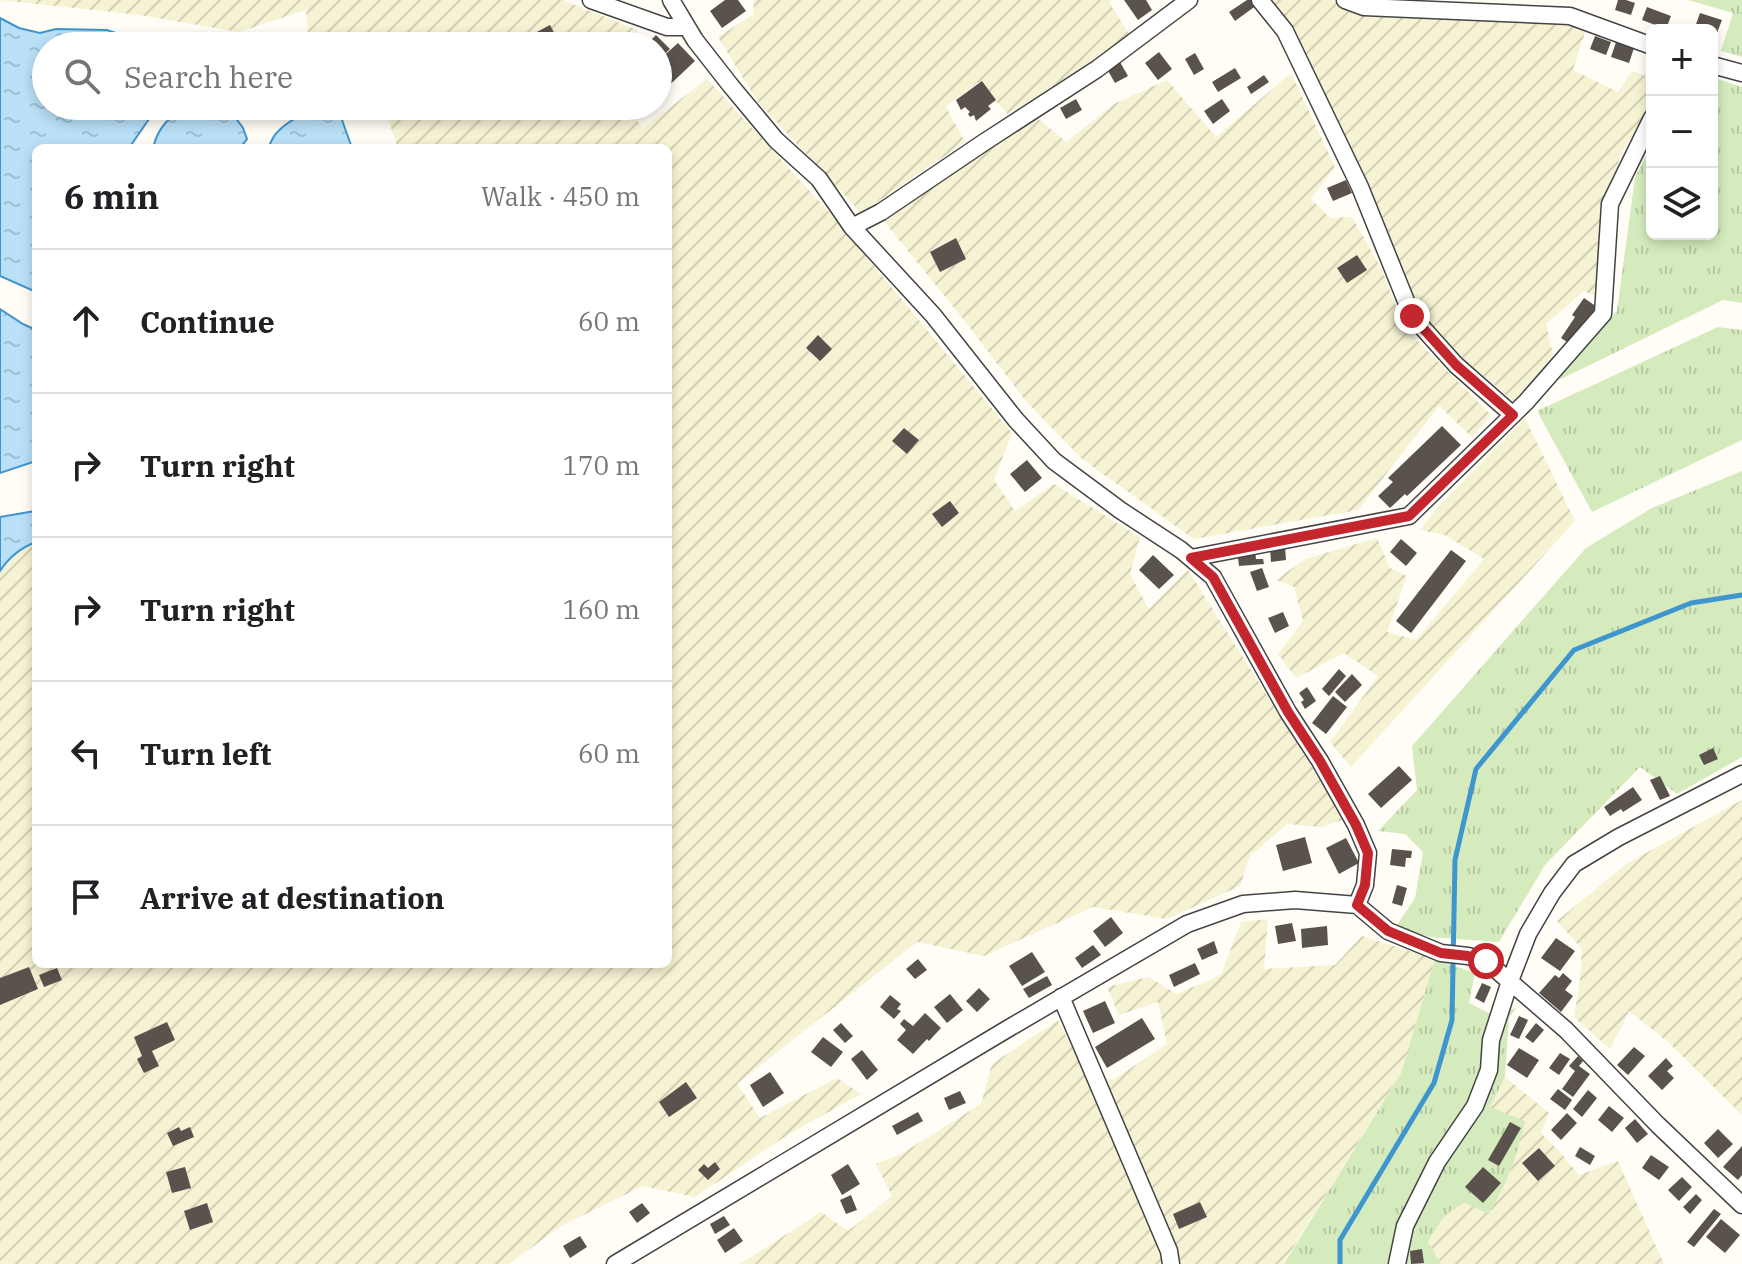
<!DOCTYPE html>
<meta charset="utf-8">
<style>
body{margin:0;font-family:"IBM Plex Serif",serif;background:#f2f2f2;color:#202124}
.controls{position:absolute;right:24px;top:24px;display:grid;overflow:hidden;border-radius:12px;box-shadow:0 4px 12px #0003}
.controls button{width:72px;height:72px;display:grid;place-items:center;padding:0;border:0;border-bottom:2px solid #e0e0e0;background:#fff;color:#202124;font:40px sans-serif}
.stop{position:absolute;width:24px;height:24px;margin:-18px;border:6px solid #c4262e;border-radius:50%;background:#fff}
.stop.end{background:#c4262e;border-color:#fff;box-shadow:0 2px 8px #0008}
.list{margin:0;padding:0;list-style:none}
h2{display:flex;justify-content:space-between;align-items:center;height:104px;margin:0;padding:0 32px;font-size:34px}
h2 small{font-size:26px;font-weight:400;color:#757577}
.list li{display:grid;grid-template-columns:52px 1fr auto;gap:24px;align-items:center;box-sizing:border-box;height:144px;padding:0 32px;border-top:2px solid #e0e0e0}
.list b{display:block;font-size:30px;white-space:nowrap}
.list em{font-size:26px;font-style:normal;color:#757577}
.icon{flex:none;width:44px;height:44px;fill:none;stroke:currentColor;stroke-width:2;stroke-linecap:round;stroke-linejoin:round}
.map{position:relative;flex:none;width:1742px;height:1264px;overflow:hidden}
.search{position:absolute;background:#fff;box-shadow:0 4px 12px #0003;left:32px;top:32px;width:640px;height:88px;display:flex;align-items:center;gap:20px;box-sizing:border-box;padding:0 28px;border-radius:44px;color:#757577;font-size:30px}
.panel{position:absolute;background:#fff;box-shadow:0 4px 12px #0003;left:32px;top:144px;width:640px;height:824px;border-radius:12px}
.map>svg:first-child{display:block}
</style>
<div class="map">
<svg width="1742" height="1264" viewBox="0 0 1742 1264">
<defs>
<pattern id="farmland-furrows" width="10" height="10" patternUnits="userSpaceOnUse" patternTransform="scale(2)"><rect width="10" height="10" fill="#f6f3d4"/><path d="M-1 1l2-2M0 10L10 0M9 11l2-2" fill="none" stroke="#d2cfb5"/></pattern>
<pattern id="grass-tufts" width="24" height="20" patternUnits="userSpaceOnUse" patternTransform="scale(2)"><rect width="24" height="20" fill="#d5ebbd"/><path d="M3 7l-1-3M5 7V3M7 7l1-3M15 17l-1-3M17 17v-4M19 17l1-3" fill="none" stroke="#b6c8a1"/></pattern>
<pattern id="water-ripples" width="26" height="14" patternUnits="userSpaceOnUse" patternTransform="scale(2)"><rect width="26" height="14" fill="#b9e0f7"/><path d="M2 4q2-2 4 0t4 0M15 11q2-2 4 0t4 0" fill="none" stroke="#9ebfd3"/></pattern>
</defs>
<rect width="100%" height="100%" fill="#fffdf5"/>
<!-- farmland -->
<path fill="url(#farmland-furrows)" d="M0,0h562l76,30 -7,16h-322l-3,-36 -67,22 -99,-17z
M754,0h357l-2,2 22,35 -123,77 -30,-32 -32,25 19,35 -104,71 -103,-111 -40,-65 35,-22z
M1268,0h65l31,13 126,8h81l15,8 -13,41 45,22 14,-21 20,7v23l-32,56 -14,43 -7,98 -15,-7 -38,33 7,31 -38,47 -60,-50 -41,-43z
M1291,73l44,94 -24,32 19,19 22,-1 30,53 22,57 87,88 -19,22 -33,-31 -81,104 -164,29 -112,-80 -57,-59 -65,-85 -78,-96 153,-103 31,26 48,-38 53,-24 49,57z
M707,79l124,135 181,219 -18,47 21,31 39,-27 86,53 -10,37 19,35 39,-39 157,249 -24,8 -34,-3 -37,32 -10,30 -73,33 -74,-12 -109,49 -67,-14 -180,142 23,34 77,-40 24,16 -72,40 -94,63 -52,-11 -82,40 -52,38h-509v-693l9,-13 18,-13 9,-3v422h632v-816h-270l-12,-35 -13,-7h253l17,22z
M1525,418l50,103 -224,246 -21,-25 48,-66 -34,-23 -48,25 -18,-24 25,-33 -9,-34 -18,-7 29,-21 72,-21 13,30 17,8 -20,56 29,8 68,-81 -39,-24 -25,-5 17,-22z
M1742,800v315l-74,-73 -39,-31 -19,38 -36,-32 6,-38 2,-30 -25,-28 69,-57z
M1268,919l-4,50 71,-4 27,-29 73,23 -34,114 -118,191h-543l81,-52 27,19 44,-35 -16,-32 25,-10 80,-50 11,-40 66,-44 28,55 27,5 54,-36 -9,-42 -39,13 -12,-28 41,-10 29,17 44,-19 20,-53z
M1505,1077l44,36 -8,20 20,20 18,22 39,-14 46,103h-223l-13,-21 17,-28 19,-13 26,-95z"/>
<!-- grass -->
<path fill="url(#grass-tufts)" d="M1688,0h54v57l-21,-6 12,-38z
M1712,77l30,10v216l-19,-3 -164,80 9,-15 49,-54 18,-134 17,-33v90h60z
M1718,327l24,3v110l-150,72 -55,-101z
M1742,471v286l-65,37 -37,-27 -95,98 -46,77 -69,-5 -35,-9 20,-30 8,-46 -18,-18 -27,-3 39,-41 -5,-44 174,-198 66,-40z
M1435,959l40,14 -6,30 22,11 25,-6 -7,10 -4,59 -15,30 35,14c-8,36 -18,62 -36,93l-25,-11 -19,12 -17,27 13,22h-157l117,-191z"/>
<!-- water -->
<path fill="url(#water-ripples)" stroke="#3f96cf" stroke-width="2" d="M0,18l19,10 21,5 16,-4 51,1 20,7 30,6 18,1 3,2h-132v60h112l-29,42h-93v144l-36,-16z
M187,106h40l16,22 4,11 -7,9h-87c5,-21 16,-31 34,-42z
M314,106h23l15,42h-83c4,-21 29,-30 45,-42z
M0,309l23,15 13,6v131l-36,12z
M35,511l1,31c-16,6 -27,15 -36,29v-54z"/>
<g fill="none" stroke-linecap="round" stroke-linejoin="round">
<!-- stream -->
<path stroke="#3f96cf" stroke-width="5" d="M1340,1264v-24l94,-157 18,-63 3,-160 21,-91 98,-119 117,-47 51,-8"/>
</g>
<!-- building -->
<path fill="#5a524d" d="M725,0h13l8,11 -24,17 -12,-17z
M1124,0h22l6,10 -14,10z
M1247,0h6l4,5 -22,16 -6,-9z
M1618,0h8l9,3 -4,12 -16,-5z
M1647,7l24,9 -5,13 -24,-9z
M1700,13l22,7 -10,26v-16h-18z
M550,25l7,13 -14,8h-6l-6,-11z
M656,35l14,14 -12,11v-14h-13z
M1595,36l16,6 -5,13 -16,-6z
M1616,42l18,6 -5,15 -18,-6z
M678,43l17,18 -35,33 -2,-3v-30z
M1159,52l13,17 -14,11 -13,-17z
M1195,53l9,16 -10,6 -9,-16z
M1120,62l8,14 -13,7 -8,-14z
M1235,68l6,10 -23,14 -6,-10z
M1264,75l5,7 -18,12 -4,-7z
M982,81l14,19 -8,6 3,3 -15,12 -2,-6 -4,2 -2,-3 2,-2 -5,-5 -4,3 -5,-10z
M1076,99l6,11 -16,9 -6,-11z
M1222,99l8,12 -17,13 -9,-13z
M1346,180l6,13 -19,8 -6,-13z
M956,238l10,21 -26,13 -10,-20z
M1357,255l10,15 -20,13 -10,-15z
M1584,298l13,9 -11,17 -2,-1 -14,21 -9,-6 14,-21 -3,-2z
M818,335l14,14 -12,12 -14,-13z
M1442,426l19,19 -54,51 -2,-2 -15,14 -12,-12 15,-14 -5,-4z
M904,428l15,12 -12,14 -15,-13z
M1027,460l15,18 -17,14 -15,-18z
M950,501l9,12 -17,14 -10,-13z
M1401,539l16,14 -11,13 -16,-14z
M1285,547l1,13 -15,2 -1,-14z
M1255,548l1,11h7l1,5 -25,2 -2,-16z
M1451,550l15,11 -55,72 -15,-12z
M1153,555l21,20 -15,14 -20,-19z
M1262,568l7,19 -12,4 -7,-19z
M1283,612l6,14 -14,7 -7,-15z
M1339,669l7,7 -17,20 -7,-7z
M1352,674l10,11 -17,17 -10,-10z
M1307,687l9,14 -11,8 -4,-7 3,-2 -5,-7z
M1333,696l14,11 -21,27 -14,-11z
M1713,748l5,11 -14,6 -5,-10z
M1399,766l13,14 -31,28 -13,-14z
M1660,776l10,20 -10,4 -10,-20z
M1633,787l9,13 -19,12 -2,-3 -11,7 -6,-9z
M1305,837l7,26 -29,8 -7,-26z
M1346,838l13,25 -20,11 -13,-26z
M1392,849l20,2 -1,7h-5l-1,9 -15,-2z
M1397,885l10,3 -5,18 -10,-3z
M1111,917l12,16 -18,14 -12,-16z
M1292,923l4,18 -18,3 -3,-18z
M1327,926l1,19 -26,3 -1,-19z
M1556,938l19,13 -15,20 -19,-13z
M1214,941l4,12 -16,7 -5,-11z
M1093,945l8,10 -19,13 -7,-10z
M1032,952l13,20 -23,14 -13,-20z
M918,959l9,11 -12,9 -9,-10z
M1195,963l5,11 -26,13 -5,-12z
M29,967l9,22 -38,16v-27z
M57,968l5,12 -18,7 -5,-12z
M1563,973l9,8 -7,9 8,6 -12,16 -22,-19 16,-18 4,3z
M1047,976l5,9 -23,13 -6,-9z
M1482,983l9,4 -7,16 -9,-5z
M979,988l11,11 -13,13 -11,-11z
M950,994l13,16 -16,13 -13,-16z
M890,995l11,9 -4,5 4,2 -7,8 -14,-12z
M1105,1001l10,22 -22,10 -10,-22z
M925,1013l16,15 -12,13 -2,-2 -14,15 -16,-14 9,-10 -6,-6 4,-5 9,7z
M1519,1016l9,4 -9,19 -9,-4z
M1142,1018l13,21 -48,29 -12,-21z
M167,1022l8,18 -23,11 7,15 -15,7 -7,-14 5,-3 -8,-19z
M841,1023l12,13 -8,7 -12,-13z
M1536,1023l8,7 -11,13 -8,-6z
M823,1037l20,15 -12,15 -20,-15z
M1634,1047l11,9 -17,19 -11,-10z
M1519,1048l20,12 -12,18 -20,-13z
M862,1050l16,20 -11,10 -16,-21z
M1560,1053l10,6 -11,16 -10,-7z
M1578,1056l5,5 -4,5 11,8 -17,23 -11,-8 13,-18 -6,-5z
M1666,1058l7,8 -6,5 7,7 -12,12 -14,-14z
M770,1072l14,21 -21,14 -13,-22z
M686,1082l11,16 -28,19 -10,-15z
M1558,1089l14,11 -7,10 -15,-11z
M1588,1090l9,8 -15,19 -9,-8z
M960,1091l6,12 -17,7 -5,-12z
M1609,1106l15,12 -12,14 -14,-12z
M918,1112l5,9 -26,14 -5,-9z
M1567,1113l10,10 -16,17 -10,-10z
M1635,1119l13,15 -11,9 -12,-15z
M1510,1122l11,6 -22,38 -11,-6z
M179,1127l2,4 9,-4 4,10 -21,9 -6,-13z
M1718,1129l15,15 -15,14 -14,-15z
M1742,1146v29l-4,5 -15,-13z
M1580,1147l15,9 -5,9 -15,-9z
M1539,1148l16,18 -17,15 -16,-18z
M1651,1155l18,12 -10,13 -17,-12z
M715,1162l5,7 -12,11 -10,-10 6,-6 4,4z
M848,1164l12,20 -18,11 -11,-20z
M185,1167l6,21 -19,5 -6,-21z
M1483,1167l18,16 -18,20 -18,-16z
M1682,1177l10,10 -13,14 -11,-11z
M1696,1194l6,6 -12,14 -7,-7z
M851,1195l6,15 -11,4 -6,-14z
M1200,1202l7,15 -28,12 -6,-15z
M207,1203l6,19 -23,8 -6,-19z
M642,1203l8,10 -13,10 -8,-11z
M1714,1209l7,5 -27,33 -7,-5z
M724,1216l6,9 -15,9 -5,-10z
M1721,1219l19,16 -15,18 -19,-16z
M734,1228l9,13 -18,12 -8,-13z
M580,1236l7,11 -17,11 -7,-12z
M1422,1249l2,14 -13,1 -1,-13z"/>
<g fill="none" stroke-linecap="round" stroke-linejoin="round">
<!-- street casing -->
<g stroke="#444" stroke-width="19">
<path id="street" d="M591,0l76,27h20
M671,0l24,40 36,46 45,54 43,39 33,48 81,88 83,105 38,41 66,49 61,40 32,27 75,135 32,49 36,64 12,28 -3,32 -8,20 31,26 53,22 27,3 18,5 80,69 92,95 84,80
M1260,0l25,31 75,156 52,129 44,49 57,50
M1345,0l19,7 206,9 82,30
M1712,65l30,8
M852,227l29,-15 102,-69 114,-74 92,-69
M1191,558l218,-42 117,-114 77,-88 7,-110 42,-86
M1061,997l108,254 2,13
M615,1264l394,-236 178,-104 56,-20 52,-4 62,5
M1397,1264l8,-38 32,-64 38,-56 14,-36 2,-30 19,-59 18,-47 24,-41 22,-29 45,-27 123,-63"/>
</g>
<!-- street -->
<use href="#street" stroke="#fff" stroke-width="16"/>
</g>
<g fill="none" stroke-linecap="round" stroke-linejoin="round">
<!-- route -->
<path stroke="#c4262e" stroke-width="10" d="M1412,316l44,49 57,50 -104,101 -218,42 22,19 75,135 32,49 36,64 12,28 -3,32 -8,20 31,26 53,22 27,3 18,5"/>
</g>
</svg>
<div class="controls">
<button>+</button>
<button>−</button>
<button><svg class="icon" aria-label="layers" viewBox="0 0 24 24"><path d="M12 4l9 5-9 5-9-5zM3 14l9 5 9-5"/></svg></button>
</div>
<div class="stop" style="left:1486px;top:961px"></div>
<div class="stop end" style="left:1412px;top:316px"></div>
<div class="search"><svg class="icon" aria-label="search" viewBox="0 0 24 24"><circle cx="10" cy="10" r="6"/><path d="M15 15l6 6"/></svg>Search here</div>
<section class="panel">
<h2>6 min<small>Walk · 450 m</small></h2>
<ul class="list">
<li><svg class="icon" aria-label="ahead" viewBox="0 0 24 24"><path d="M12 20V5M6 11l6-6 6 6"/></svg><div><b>Continue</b></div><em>60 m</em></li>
<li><svg class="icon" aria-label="right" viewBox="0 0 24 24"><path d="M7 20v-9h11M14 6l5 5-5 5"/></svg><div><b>Turn right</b></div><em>170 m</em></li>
<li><svg class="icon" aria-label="right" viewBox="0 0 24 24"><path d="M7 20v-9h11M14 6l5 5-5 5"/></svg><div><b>Turn right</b></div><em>160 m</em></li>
<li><svg class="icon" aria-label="left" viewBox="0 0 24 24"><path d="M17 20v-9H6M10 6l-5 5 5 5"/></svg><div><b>Turn left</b></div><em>60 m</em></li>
<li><svg class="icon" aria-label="arrive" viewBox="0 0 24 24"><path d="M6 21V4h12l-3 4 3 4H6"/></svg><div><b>Arrive at destination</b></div></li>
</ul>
</section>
</div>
